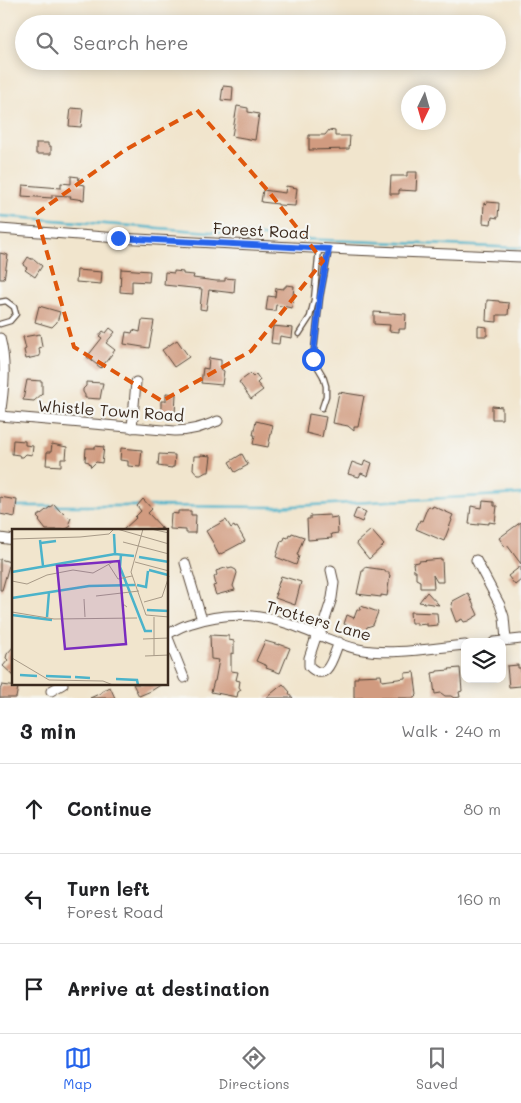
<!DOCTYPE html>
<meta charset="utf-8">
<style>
body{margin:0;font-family:Mali,sans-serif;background:#f6f6f6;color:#202124}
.controls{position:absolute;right:15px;bottom:15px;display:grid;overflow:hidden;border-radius:10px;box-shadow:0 2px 12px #0003}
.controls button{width:45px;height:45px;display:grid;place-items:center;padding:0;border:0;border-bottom:1px solid #e0e0e0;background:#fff;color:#202124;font:25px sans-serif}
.compass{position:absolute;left:401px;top:85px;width:45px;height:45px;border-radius:50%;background:#fff;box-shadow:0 2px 12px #0003;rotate:185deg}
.stop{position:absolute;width:15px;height:15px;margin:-11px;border:4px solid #2563eb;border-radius:50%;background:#fff}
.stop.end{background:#2563eb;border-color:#fff;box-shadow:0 1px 5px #0008}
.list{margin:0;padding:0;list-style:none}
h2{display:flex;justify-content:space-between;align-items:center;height:65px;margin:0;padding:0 20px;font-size:21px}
h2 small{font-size:16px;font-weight:400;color:#757577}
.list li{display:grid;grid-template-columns:32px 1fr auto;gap:15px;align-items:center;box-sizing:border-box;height:90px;padding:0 20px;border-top:1px solid #e0e0e0}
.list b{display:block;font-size:19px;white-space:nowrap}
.list p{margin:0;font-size:16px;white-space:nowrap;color:#757577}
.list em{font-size:16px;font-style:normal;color:#757577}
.icon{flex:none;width:28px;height:28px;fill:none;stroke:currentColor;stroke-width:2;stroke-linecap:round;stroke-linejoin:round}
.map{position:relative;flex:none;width:521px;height:698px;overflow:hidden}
.search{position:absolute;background:#fff;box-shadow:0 2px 12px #0003;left:15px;right:15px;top:15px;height:55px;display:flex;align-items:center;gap:12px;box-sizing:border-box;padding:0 18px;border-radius:28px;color:#757577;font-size:19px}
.sheet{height:335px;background:#fff}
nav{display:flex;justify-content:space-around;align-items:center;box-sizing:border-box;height:70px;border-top:1px solid #e0e0e0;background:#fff;font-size:14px;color:#757577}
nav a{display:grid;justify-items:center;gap:2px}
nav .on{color:#2563eb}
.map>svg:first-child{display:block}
</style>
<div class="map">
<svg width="521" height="698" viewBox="0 0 521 698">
<rect width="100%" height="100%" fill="#f6f6f2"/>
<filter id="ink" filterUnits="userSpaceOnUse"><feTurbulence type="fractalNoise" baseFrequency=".02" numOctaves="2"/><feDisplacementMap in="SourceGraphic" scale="10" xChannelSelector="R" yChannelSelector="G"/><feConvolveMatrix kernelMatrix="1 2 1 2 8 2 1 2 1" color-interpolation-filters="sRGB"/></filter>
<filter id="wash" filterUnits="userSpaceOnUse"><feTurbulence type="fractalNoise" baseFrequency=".0096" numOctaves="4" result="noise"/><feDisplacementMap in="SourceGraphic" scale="20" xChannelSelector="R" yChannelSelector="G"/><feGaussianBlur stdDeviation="1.12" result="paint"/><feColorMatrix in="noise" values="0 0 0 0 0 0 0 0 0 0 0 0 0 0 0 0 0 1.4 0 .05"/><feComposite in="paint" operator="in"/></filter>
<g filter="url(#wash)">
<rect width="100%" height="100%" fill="#f1e5cd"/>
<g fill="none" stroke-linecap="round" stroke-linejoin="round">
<!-- stream -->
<path stroke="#4bb3ca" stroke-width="2.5" d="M0,216l302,23 219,9
M13,506h127
M148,506l127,1 246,-13"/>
</g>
<g id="blocks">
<!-- building -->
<path fill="#d19b80" d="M223,86l10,1 -1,14 -11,-1z
M237,106l11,2v4l11,2 -4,26 -23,-4z
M71,108l12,1 -2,18 -12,-1z
M329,130l6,1v5h15l-1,13 -40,1v-15h16z
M36,143h12v3h3v8h-15z
M407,172h10l-1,19 -17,-1v4h-9l1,-18h16z
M71,176l8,1 -1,7 7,1 -1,15 -14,-2 1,-2 -19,-1v3l-30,-2 1,-11 38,3v-5l10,1z
M286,186l11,2 -2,18 -17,-1v-1l-17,-2 2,-12 22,3z
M487,202l12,1 -1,15 -6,-1 -1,7 -8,-1 1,-20 3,1z
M0,253l8,2 -4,24h-4z
M28,257l3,2h3l8,7 -7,11 -10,-7 2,-2 -4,-3z
M121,269l29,2 -1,11 -17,-1v12l-12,-1z
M77,270l25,2 -1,12 -25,-2z
M174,271l9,1v2l11,1 -1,3 23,3h9v-3l10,1 -1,14 -25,-3 -3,20 -6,-1 2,-20 -38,-4 1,-13 9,1z
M286,285l8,1 -2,22 -16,-3 -1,6 -9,-1 2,-14 7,1 1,-9 8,1v-2h2z
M487,300l12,1v1l10,1 -1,12h-11v7l-11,-1z
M39,306l21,6 -3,10 -5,5 -17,-5z
M374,312l32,2 -1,15h-6v3l-10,-1 1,-6 -16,-1z
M142,320l12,1 -5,27 -25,-4 2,-12 6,1 1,-3 7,2z
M273,326l20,2 -1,10 -12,-2 -1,8 -8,-1z
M478,326l9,1v9h-9z
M110,328l5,4 -9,11 9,7 -14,18 -14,-11 15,-19 -3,-2 4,-5 3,2z
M40,334l2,13 -3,1 1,8 -14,3 -2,-9 2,-1 -3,-12z
M177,340l12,17 -15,10 -12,-17z
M209,358l12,2v9l3,2 -2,14 -21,-2 2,-15 5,1z
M250,374l3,3 3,-3 4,6 -3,3 6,7 -12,9 -12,-17z
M27,380l15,1v13l-8,7 -11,-1z
M86,382l17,1 -3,16 -15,-1v-3l-2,-3v-3l3,-3z
M339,392l25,4 -6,31h-4v4l-6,-5 -15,-3z
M166,393l10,1 -1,21 -14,-1v-13h5z
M492,406l10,1v12h-10z
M309,414l17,3 -4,20 -16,-4z
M256,421l17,4 -5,22 -15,-3 2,-9h-2z
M13,440l12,1v4l8,1 -1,9 -6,-1 -3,3h-3l-1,-2 -7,-1z
M52,444l15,3 -1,12h-5v7l-15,-1 1,-13h4z
M95,446l9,1 -2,16 -6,-1 -5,5 -2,-5 -4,-1 1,-13h9z
M121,448l21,2 -2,17 -12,-1v-5l-8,-1z
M159,454l16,1 -1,12h-2v1l-14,-2z
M242,454l6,11 -13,7 -6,-10z
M201,455l10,1 -2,16h-3l-5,3h-3l-5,-6 1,-13h7z
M365,460l7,3 -4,13 -7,-3 -2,4 -11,-3 4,-12 11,4z
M0,497l17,3 -2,17 -15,-3z
M143,499l9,10 -4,4 15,16 -3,-1 2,2h-39l13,-12 -1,-1 6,-6 -4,-5z
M483,501l11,1v4h3l-2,17 -6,-1v2l-10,-1v2l-10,-1 2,-18 11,2z
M54,504l6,7 3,1 5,5 3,1 -2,5 2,3 -6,4h-19l-7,-9 1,-1 -3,-3z
M428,506l4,2 1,-2 20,9 -2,4 1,1 -8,21 -28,-12 4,-9 2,1z
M357,508l9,4 -4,10 -9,-4z
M178,511h13v4h5l-1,18h-9v-3l-16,-1 1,-16 7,1z
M330,515v3l7,-1 1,16 -7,1 1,4 -24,2 -1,-21h3v-3z
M226,520l5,8 3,-2 1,2 2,-1 8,14 -26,14 -5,-9h1l-9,-15z
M521,522v42l-14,-19 -2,2 -6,-9z
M371,530l13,15 -15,14 -13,-16z
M292,533l12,4 -7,18 2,1 -3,9 -20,-8 5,-16 3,-1 1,-3 3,1 1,-4 2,1z
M0,559l10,3 -8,28h-2z
M442,559l1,23h-6l-4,-7 1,13h-14v-7l-4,-2v-8h-2l-1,-8 6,-1v-1z
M521,566v14l-6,5 -7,-9z
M228,567v2l4,-1 4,2 1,3 -4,13 2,4 -19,5 -3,-9 3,-1 -2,-8 3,-2 -1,-4z
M364,567l21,3v2h4v3h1l-3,21 -6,-1v2l-24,-3 5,-23h2z
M281,576l20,6 -6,23 -20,-7 2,-4h-2z
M427,592l12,13 -20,-3z
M468,593l10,22 -10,6 -4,1 -2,-3 -6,3 -5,-13 2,-8z
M361,606l17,6 -5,13 -6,2 -2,5 -21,-8 3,-9 7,3 3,-8h3z
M410,612l27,1 1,12 -11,1v-2l-10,1v-2h-6z
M210,635l19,1v4l5,1v13l-3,-1v18l7,1 -2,8 4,1 -1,6 2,3 -3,2 -1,5 -26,-5 3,-11h1l4,-21 -8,-1z
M265,641l14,4v-1l11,4 -10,25 -14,-5 1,-2 -11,-5z
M14,646v30l-11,-10 5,-6 -2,-2 1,-4z
M518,665v3h3v18l-12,1 -2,-21z
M460,668l2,23 -3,1 1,5 -6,1 -3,-2h-6l-4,-3 -6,1 -3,-21 5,-1v-1l13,-1 -1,-1z
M414,672l3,23 -3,3h-60v-20h4v-2l23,-1 1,6 16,-2 7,-1v-5z
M133,684h29l-11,7 -12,5z
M283,684l7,8 -1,1 4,5h-27z
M2,685l16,2 -2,11h-16v-8z
M110,687l5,11h-25l11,-5v-1z"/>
</g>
</g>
<g filter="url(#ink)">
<use href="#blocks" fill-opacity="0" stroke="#564638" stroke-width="1"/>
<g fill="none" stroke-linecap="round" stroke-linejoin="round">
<!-- service casing -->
<g stroke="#564638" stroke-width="7">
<path id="service" d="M0,302l6,-1 8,6 2,7 -6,7 -10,3
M299,334l11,-17 4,-17 5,-52
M322,408l4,-12v-10l-3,-10 -10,-17 7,-62 9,-48"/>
</g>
<!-- minor casing -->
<g stroke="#564638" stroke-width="11">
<path id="minor" d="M0,229l118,9 233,12 170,7
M0,338c7,26 4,52 0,78
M0,416l175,15c17,0 27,-4 43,-10
M132,428l4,-46
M0,538l14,2
M476,560l24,45 4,12 2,23
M185,563l17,57
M168,634c7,-4 16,-9 24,-11 29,-10 61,-10 90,-1 11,3 22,8 33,12 14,5 29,12 43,15 33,7 73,-1 107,-4
M317,634l-8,24v8c19,19 24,-10 30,-24
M320,635l12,-37 2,-15 -3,-13
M168,638l16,40
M494,642l27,-3
M51,691l12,-7"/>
</g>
<!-- service -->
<use href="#service" stroke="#fff" stroke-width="4.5"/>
<!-- minor -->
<use href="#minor" stroke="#fff" stroke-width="9"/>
</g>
</g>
<g fill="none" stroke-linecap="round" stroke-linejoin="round" filter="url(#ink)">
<!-- route -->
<path stroke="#2563eb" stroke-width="6" d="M118,238l211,11 -9,48 -7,62"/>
</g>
<!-- marked area -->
<path fill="none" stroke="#df570d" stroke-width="4" stroke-dasharray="10 6" stroke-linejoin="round" d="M197,110l72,82 54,69 -72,90 -89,50 -88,-54 -38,-133 89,-64z"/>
<g text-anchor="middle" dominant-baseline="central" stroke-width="4.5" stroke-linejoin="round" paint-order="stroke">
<!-- street labels -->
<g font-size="16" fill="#3b2a1e" stroke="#f6f6f2">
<text transform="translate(261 230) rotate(3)">Forest Road</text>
<text transform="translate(111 410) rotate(4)">Whistle Town Road</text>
<text transform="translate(319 620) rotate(16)">Trotters Lane</text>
</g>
</g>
<!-- overview -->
<g transform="translate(12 529)">
<rect width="156" height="156" fill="#f1e5cd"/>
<path fill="none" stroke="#4bb3ca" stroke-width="2.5" d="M102,5l1,19M28,11l3,26M29,14l15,-2M109,25l-1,13 25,64h7M127,28l30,5M137,41l19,5M0,43l103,-18 19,2M125,56l9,2 2,-16M0,69l77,-12 46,-1M135,81l22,1M0,86l40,5M35,88l2,-25M8,146l17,1M34,147l25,1M63,148l15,1M104,150l21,1 1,5"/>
<path fill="none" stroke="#a89a87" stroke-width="1" d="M105,0l52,15M131,0l-12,43 15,43 23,2M139,0l18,4M0,10l68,-2 29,-3 5,-5M111,13l46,12M123,33l34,9M97,36l9,14 14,-3M0,52l15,3 20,-9 26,-5 20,3 20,-11M110,65l1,10 4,3M84,67l43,-5M72,70l1,18M132,73l18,-5 7,-21M0,83l42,7 83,-1M131,110l26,-1M133,127l24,-1M142,127v-39M0,129l37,22 54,1 10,4"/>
<path fill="#7b2cbf" fill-opacity="0.15" stroke="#7b2cbf" stroke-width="2.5" d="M107,32l7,83 -61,5 -8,-83z"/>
<rect width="156" height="156" fill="none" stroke="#3b2a1e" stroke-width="2.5"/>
</g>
</svg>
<div class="controls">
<button><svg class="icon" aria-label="layers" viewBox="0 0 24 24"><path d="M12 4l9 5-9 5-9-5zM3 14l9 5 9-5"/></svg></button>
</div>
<svg class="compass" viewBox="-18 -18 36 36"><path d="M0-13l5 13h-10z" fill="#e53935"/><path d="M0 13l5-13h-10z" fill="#757577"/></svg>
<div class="stop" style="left:313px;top:359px"></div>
<div class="stop end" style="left:118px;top:238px"></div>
<div class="search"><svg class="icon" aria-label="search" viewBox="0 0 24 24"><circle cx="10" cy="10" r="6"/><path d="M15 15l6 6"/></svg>Search here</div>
</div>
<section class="sheet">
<h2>3 min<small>Walk · 240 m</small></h2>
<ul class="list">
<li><svg class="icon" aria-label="ahead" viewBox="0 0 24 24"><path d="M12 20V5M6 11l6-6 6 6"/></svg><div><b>Continue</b></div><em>80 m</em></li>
<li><svg class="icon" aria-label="left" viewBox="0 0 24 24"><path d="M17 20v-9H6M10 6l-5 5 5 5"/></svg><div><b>Turn left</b><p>Forest Road</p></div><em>160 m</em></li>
<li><svg class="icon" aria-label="arrive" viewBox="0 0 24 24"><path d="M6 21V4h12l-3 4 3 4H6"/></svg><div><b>Arrive at destination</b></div></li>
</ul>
</section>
<nav>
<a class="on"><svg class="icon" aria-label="map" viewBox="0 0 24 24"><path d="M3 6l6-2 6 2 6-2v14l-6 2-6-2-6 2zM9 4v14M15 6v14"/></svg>Map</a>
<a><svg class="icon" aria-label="directions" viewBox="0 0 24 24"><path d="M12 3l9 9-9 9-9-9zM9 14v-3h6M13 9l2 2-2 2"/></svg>Directions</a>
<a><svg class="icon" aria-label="saved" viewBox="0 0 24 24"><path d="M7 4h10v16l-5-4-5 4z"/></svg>Saved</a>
</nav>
